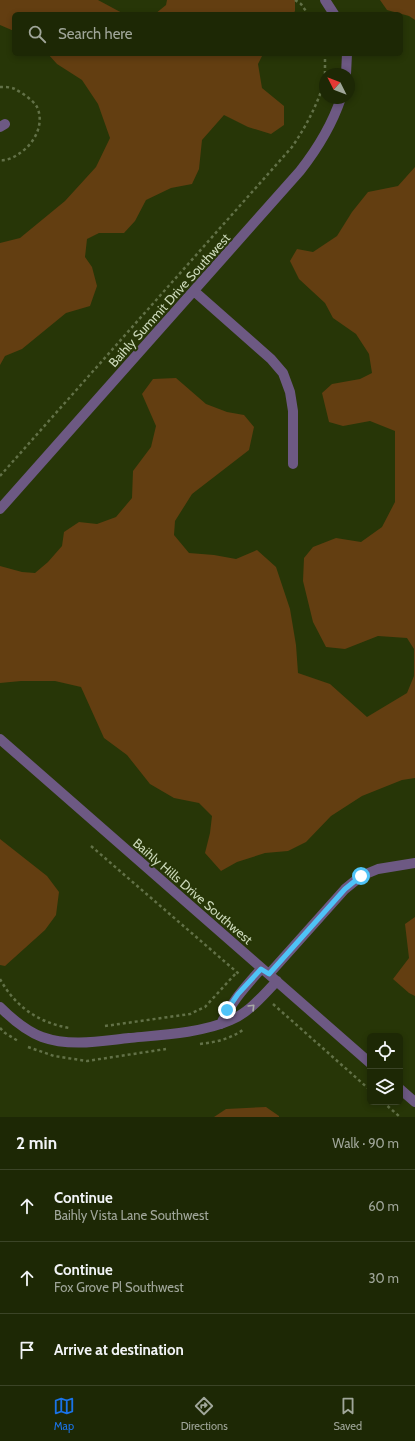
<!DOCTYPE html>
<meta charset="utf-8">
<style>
body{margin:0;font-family:Cabin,sans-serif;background:#25300f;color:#f1f3f6}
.controls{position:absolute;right:12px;bottom:12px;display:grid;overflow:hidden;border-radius:6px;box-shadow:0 2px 6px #0003}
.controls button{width:36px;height:36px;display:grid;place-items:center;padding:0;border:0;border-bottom:1px solid #3b4427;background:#1d2805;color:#f1f3f6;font:20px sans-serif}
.compass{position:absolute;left:319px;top:68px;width:36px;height:36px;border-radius:50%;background:#1d2805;box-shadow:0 2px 6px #0003;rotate:312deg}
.stop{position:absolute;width:12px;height:12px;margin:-9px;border:3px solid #4fc3f7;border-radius:50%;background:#fff}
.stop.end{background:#4fc3f7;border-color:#fff;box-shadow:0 1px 4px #0008}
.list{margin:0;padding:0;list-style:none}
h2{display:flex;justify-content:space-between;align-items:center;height:52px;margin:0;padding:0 16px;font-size:17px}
h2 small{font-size:13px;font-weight:400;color:#a0a69a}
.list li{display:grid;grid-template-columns:26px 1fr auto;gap:12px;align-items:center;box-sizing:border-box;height:72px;padding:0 16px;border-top:1px solid #3b4427}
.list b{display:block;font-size:15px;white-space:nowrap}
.list p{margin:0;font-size:13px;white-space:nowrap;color:#a0a69a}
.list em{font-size:13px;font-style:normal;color:#a0a69a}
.icon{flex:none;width:22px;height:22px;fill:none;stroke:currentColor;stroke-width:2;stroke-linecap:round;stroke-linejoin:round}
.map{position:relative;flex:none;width:415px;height:1117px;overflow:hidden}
.search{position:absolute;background:#1d2805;box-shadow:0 2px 6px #0003;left:12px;right:12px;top:12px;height:44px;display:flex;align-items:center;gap:10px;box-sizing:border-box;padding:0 14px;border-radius:6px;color:#a0a69a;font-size:15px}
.sheet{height:268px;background:#1d2805}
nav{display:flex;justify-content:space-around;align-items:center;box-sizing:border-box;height:56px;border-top:1px solid #3b4427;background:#1d2805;font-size:11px;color:#a0a69a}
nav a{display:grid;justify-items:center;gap:2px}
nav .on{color:#1a73e8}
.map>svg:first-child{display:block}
</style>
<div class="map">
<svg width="415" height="1117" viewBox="0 0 415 1117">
<rect width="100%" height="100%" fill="#273607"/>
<!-- green -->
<path fill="#633e11" d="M0,0h98l26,14h-110v17l-14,-6z
M167,0h128v11l-2,3h-138l11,-9z
M380,0h35v20l-6,-4 -22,-6z
M48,54h215l-5,10 4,24 22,18v19l-13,9 -23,-7 -24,-12 -22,25 -3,29 -7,15 -21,4 -25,12 -11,21 -11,12h-25l-12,6 -2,18 7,10 5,19 -7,20 -24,7 -44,36 -17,7 -5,9v-122l20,-5 45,-37 31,-34 14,-29 -12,-34 -16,-24 -25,-16z
M415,167v611l-13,2 -40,16 -31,20 -25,26 -18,9 -23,2 -28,9 -16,9 -16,-18 5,-20 2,-17 -13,-13 -25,-5 -24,-14 -23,-29 -23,-17 -23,-51 -26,-6h-34l-21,2v-117l22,6 13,1 13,-11 14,-16 2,-14 15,-10 18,2 19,-7 16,-19 1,-27 18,-24 5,-21 -14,-32 11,-15 23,-1 30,26 21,8 17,3 10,12 -5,23 -57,44 -17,27 -1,14 15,18 25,2 22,4 21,-9 19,17 14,42 6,36 2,28 32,11 37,33 40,-24 7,-17v-27l-7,-11 -29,-2 -33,13 -19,-2 -13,-25 -10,-41 1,-23 9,-11 23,-9 25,4 21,-15 13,-25v-71l-25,-10 -27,5 -14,-4 -7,-29 10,-9 28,-5 12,-6 -3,-19 -13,-20 -23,-16 -8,-15 -26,-24 -9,-18 7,-12 16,3 24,-16 15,-24 16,-20 30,-6z
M0,839l47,37 12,16 -3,23 -11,15 -40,36 -5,-1z
M415,917v79l-6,-3 -16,-14 16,-21 -4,-34z
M266,1107l13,9v1h-65l12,-8z"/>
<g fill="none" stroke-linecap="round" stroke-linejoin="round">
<!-- path -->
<path stroke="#627147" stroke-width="2.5" stroke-dasharray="3 3" stroke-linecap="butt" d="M295,0l6,4 7,10
M325,74v-20
M0,87c5,0 11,0 15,2 7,4 18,11 22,18 8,17 -3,37 -17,46 -5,4 -13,8 -20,7
M0,476l292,-329c15,-22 25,-42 33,-67
M91,846l148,128
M0,979c15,27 37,43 69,49
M273,1004l97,86
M105,1026l85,-12 15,-7 32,-35
M0,1028l5,5 13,8
M200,1044c16,-2 31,-5 44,-15
M28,1047l26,9 33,5 79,-12
M383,1102l17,15"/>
<!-- minor -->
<path stroke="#6d5983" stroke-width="10" d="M325,0l9,14
M346,74l1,-20
M0,127l5,-3
M194,291l77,68 12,14 7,19 3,19v53
M0,509l300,-338c18,-23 32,-46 41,-73
M0,739l370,324
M269,974l76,-85 16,-13 17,-7 37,-6
M0,1007c12,12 26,24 42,30 28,10 59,4 87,1 32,-3 73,-5 102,-18 19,-8 32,-25 46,-39
M221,1024c10,-22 25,-38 40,-55
M400,1089l15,13"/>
</g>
<!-- one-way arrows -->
<defs><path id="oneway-chevron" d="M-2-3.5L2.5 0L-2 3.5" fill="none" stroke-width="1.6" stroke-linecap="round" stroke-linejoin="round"/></defs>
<use stroke="#a9aba5" href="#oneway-chevron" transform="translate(252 1007) rotate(-45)"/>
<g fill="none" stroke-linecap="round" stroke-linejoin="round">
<!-- route -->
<path stroke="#4fc3f7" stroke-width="5" d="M227,1010l11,-16 23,-25 8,5 76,-85 16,-13"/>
</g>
<g text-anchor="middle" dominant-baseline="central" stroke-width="4" stroke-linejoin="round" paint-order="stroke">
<!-- street labels -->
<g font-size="13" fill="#cad7b8" stroke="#273607">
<text transform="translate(169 300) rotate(-48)">Baihly Summit Drive Southwest</text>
<text transform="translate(193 891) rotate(41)">Baihly Hills Drive Southwest</text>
</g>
</g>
</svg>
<div class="controls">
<button><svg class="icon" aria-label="locate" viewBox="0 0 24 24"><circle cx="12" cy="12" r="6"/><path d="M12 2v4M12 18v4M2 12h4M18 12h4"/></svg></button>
<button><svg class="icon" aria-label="layers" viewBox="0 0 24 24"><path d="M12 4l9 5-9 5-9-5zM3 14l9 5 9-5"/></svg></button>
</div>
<svg class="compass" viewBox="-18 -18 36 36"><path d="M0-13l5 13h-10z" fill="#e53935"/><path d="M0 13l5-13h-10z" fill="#a0a69a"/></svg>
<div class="stop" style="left:361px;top:876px"></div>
<div class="stop end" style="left:227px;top:1010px"></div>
<div class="search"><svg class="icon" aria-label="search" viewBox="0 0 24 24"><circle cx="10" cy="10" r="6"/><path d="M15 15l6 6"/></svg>Search here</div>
</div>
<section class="sheet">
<h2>2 min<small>Walk · 90 m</small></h2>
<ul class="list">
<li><svg class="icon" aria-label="ahead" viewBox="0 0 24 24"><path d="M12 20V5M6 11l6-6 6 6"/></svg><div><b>Continue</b><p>Baihly Vista Lane Southwest</p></div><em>60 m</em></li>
<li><svg class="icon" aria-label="ahead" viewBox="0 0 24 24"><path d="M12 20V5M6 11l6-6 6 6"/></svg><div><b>Continue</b><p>Fox Grove Pl Southwest</p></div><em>30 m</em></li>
<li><svg class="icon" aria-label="arrive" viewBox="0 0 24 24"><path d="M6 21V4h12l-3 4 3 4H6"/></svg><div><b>Arrive at destination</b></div></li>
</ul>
</section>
<nav>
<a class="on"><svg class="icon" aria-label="map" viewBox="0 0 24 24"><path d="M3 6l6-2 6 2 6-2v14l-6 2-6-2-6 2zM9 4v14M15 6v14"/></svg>Map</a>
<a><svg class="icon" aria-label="directions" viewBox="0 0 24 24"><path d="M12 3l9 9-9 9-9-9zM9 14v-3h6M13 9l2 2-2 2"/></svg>Directions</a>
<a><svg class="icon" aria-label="saved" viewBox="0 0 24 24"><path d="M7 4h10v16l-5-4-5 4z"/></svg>Saved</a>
</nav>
